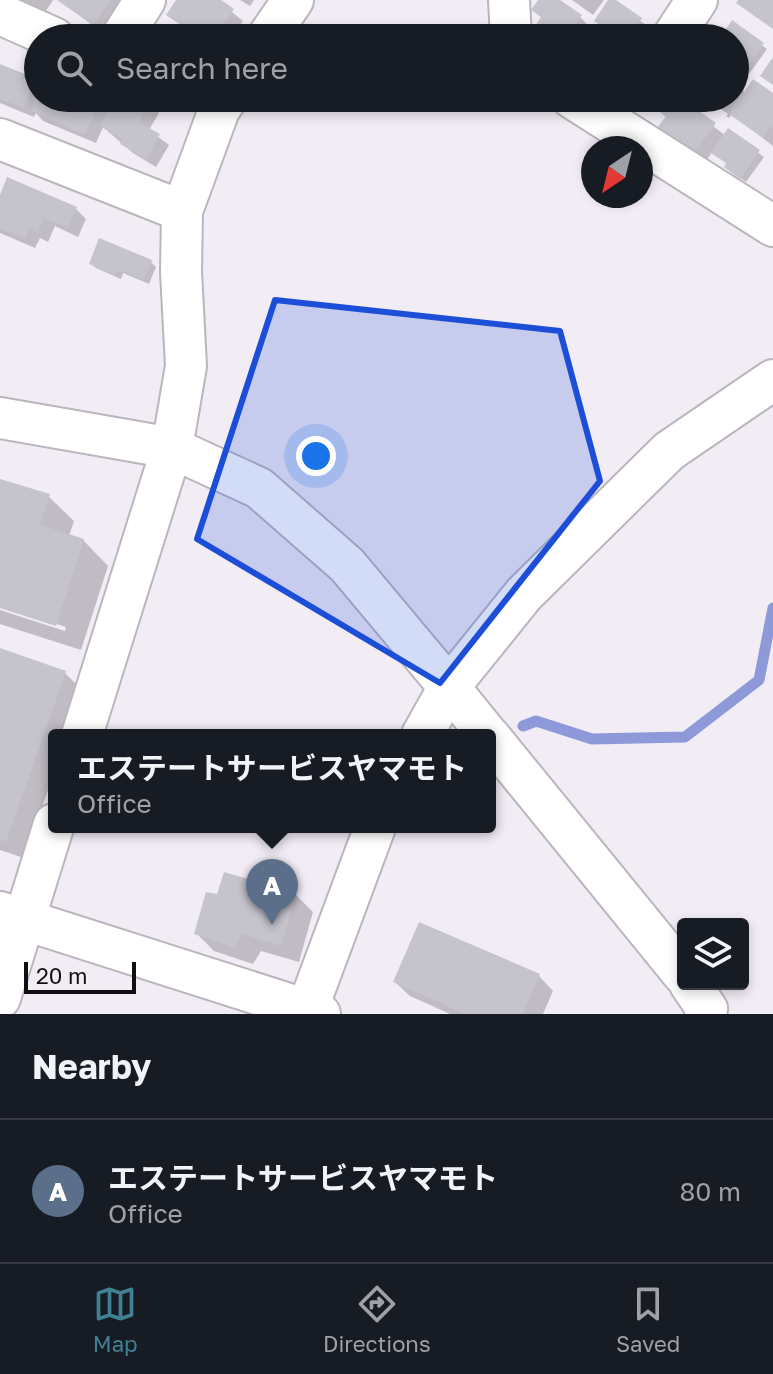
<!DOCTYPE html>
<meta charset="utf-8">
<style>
body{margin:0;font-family:"Golos Text","Noto Sans JP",sans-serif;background:#242831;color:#f1f3f6}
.controls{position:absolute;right:24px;bottom:24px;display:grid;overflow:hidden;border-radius:8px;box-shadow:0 4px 12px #0003}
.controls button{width:72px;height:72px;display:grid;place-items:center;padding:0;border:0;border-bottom:2px solid #363941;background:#171b24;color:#f1f3f6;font:40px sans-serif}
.compass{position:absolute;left:581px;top:136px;width:72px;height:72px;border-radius:50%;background:#171b24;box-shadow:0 4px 12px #0003;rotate:215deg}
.scale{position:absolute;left:24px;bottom:20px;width:112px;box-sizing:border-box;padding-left:8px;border:4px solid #110f12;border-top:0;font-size:22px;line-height:28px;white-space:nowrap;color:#110f12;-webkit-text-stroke:6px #f2ecf5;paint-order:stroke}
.you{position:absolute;left:316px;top:456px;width:28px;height:28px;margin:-20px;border:6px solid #fff;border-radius:50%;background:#1a73e8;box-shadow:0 0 0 12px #1a73e833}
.badge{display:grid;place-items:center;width:52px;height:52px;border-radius:50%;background:#408093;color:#fff;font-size:26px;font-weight:700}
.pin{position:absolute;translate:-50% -66px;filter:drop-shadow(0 2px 4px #0008)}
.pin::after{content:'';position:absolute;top:42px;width:28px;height:24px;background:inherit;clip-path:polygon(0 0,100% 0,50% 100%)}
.popup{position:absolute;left:48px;top:729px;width:448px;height:104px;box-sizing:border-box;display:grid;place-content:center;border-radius:8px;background:#171b24;filter:drop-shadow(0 2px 6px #0005);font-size:26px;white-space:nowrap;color:#9ea1a6}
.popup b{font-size:30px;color:#f1f3f6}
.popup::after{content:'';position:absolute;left:50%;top:100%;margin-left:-16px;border:16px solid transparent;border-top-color:#171b24}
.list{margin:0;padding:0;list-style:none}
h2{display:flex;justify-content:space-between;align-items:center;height:104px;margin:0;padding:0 32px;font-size:34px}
h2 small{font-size:26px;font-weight:400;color:#9ea1a6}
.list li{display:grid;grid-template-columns:52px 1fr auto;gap:24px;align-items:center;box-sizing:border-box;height:144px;padding:0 32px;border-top:2px solid #363941}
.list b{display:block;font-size:30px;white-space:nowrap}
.list p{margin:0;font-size:26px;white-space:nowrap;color:#9ea1a6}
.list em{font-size:26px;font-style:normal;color:#9ea1a6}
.icon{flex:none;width:44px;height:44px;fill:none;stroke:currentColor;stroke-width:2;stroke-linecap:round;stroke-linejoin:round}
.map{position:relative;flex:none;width:773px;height:1014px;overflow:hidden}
.search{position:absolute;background:#171b24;box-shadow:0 4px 12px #0003;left:24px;right:24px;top:24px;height:88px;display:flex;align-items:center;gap:20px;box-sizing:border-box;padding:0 28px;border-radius:44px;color:#9ea1a6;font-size:30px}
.sheet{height:248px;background:#171b24}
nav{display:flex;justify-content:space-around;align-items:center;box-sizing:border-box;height:112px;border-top:2px solid #363941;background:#171b24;font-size:22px;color:#9ea1a6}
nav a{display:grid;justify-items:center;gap:4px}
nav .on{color:#408093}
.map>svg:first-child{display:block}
</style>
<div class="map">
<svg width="773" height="1014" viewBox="0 0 773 1014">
<rect width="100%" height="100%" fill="#f2ecf5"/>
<!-- shadow -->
<path fill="#0003" d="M22,0h31l-9,14z
M59,0h68l-23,34z
M178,0h39l26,21 -11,17h-34l-30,-24z
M240,0h14l-4,6z
M541,0h15l24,17 10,10 -7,11h-44l4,-20z
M572,0h32l-11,15z
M611,0l35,25 -10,13h-18z
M733,23l34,26 -18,25 -14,-10v-26h-13z
M0,66l34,14 4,4v14h77l-1,5 8,5 6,-10h13l18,15 -10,17 20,15 -13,22 -23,-14 -30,-26 -7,16 -53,-22 -7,-8 -2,4 -34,-14z
M735,83l11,10 27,3v50l-41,-32 -3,4 -3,-2 2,-2 -23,-16h30z
M663,98h14l49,38 3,-5 35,26 -18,25 -15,-10 -3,-8 -15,-13 -8,11 -45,-34 7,-10 -11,-11z
M0,200l76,9 10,10 -8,18 -23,-11 -7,16 -8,-4 -5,10 -35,-15z
M151,262l5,5 -7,17 -26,-11 -2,6 -25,-11 -5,-5z
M0,481l48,15 26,25 -5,15 14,4 25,26 -27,84 -81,-26v-14l65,21 1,-4 -66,-21z
M0,650l65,23 18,18 -16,44h-13v38l-30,85 -24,-8z
M295,894l18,18 -14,50 -38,-11 -8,13 -39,-13 -18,-18z
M539,976l14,15 -10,23h-93l-40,-18 -15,-14z"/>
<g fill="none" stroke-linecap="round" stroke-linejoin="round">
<!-- stream -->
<path stroke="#8e99d9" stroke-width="11" d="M523,726l13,-5 56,18 93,-2 74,-57 14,-72"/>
</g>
<!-- building -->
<path fill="#c5c4cd" d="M57,0h53l-17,25z
M176,0h45l13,9 -19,29h-15l-34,-23z
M538,0h22l22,15 -16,23 -10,-2 -1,2h-17l-7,-6 10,-15 -10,-7z
M608,0h8l26,18 -14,20h-11l-23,-17z
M738,0h35v29l-37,-26z
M732,20l32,23 -20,28 -9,-7v-26h-15z
M595,27l16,11h-23z
M160,29l13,9h-18z
M773,57v28l-13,-9z
M0,64l35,14 -11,30 -24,-9z
M753,79l20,14v35l-3,-2 -7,12 -34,-24z
M36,98h65l-16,37 -54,-24z
M126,98h19l5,3 -12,21 22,12 -14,25 -26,-15 2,-5 -22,-13 14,-25 8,4z
M660,98h21l35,25 -22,30 -37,-25 9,-12 -13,-8z
M702,98h24l-8,12z
M728,128l32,22 -20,29 -16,-12 2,-4 -15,-10z
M7,177l70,30 -9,21 -24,-10 -6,15 -9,-4 -4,10 -25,-10v-34z
M99,238l53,22 -8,20 -26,-10 -2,5 -27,-11z
M0,479l50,15 -10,31 44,14 -28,87 -56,-18z
M0,648l66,23 -60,171 -6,-3z
M224,872l72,21 -15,53 -38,-12 -8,14 -41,-14 12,-42 11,2z
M419,922l121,52 -17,40h-57l-73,-32z"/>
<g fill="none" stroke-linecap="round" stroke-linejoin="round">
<!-- minor casing -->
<g stroke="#bbb5be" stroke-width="44">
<path id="minor" d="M509,0l2,38
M0,14l54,24
M121,38l24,-38
M267,38l26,-38
M672,38l25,-38
M572,98l201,128
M0,139l182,72
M0,418l172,30 87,40 88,77 102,122 -27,48
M82,735l90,-287 14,-82 -5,-94 1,-61 37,-101 8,-12
M488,735l-39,-48 75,-93 145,-143 104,-71
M490,737l193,237
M0,912l320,102
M690,984l17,25 -2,5
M0,998l54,-174
M307,1010l68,-183"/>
</g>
<!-- minor -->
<use href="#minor" stroke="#fff" stroke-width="40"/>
</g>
<!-- marked area -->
<path fill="#1d4ed8" fill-opacity="0.2" stroke="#1d4ed8" stroke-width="6" stroke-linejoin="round" d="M275,300l285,31 40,150 -160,202 -243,-144z"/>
</svg>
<div class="controls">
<button><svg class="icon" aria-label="layers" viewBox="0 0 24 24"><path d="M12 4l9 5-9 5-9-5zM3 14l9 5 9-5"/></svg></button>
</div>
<svg class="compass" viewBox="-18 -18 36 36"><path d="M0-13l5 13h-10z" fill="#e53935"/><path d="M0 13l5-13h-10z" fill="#9ea1a6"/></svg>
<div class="scale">20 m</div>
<div class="you"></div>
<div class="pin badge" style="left:272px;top:925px;background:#5c6f8a">A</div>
<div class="popup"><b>エステートサービスヤマモト</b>Office</div>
<div class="search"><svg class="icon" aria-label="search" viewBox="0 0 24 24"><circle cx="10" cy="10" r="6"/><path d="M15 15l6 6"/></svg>Search here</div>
</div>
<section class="sheet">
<h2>Nearby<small></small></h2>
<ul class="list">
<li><span class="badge" style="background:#5c6f8a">A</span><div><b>エステートサービスヤマモト</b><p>Office</p></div><em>80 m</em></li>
</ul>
</section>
<nav>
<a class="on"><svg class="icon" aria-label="map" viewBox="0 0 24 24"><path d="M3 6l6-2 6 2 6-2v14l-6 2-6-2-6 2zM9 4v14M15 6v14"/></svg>Map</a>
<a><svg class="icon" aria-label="directions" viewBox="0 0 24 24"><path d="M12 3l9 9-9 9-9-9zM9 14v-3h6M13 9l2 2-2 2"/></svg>Directions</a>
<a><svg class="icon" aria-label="saved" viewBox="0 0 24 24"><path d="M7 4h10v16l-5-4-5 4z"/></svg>Saved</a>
</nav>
